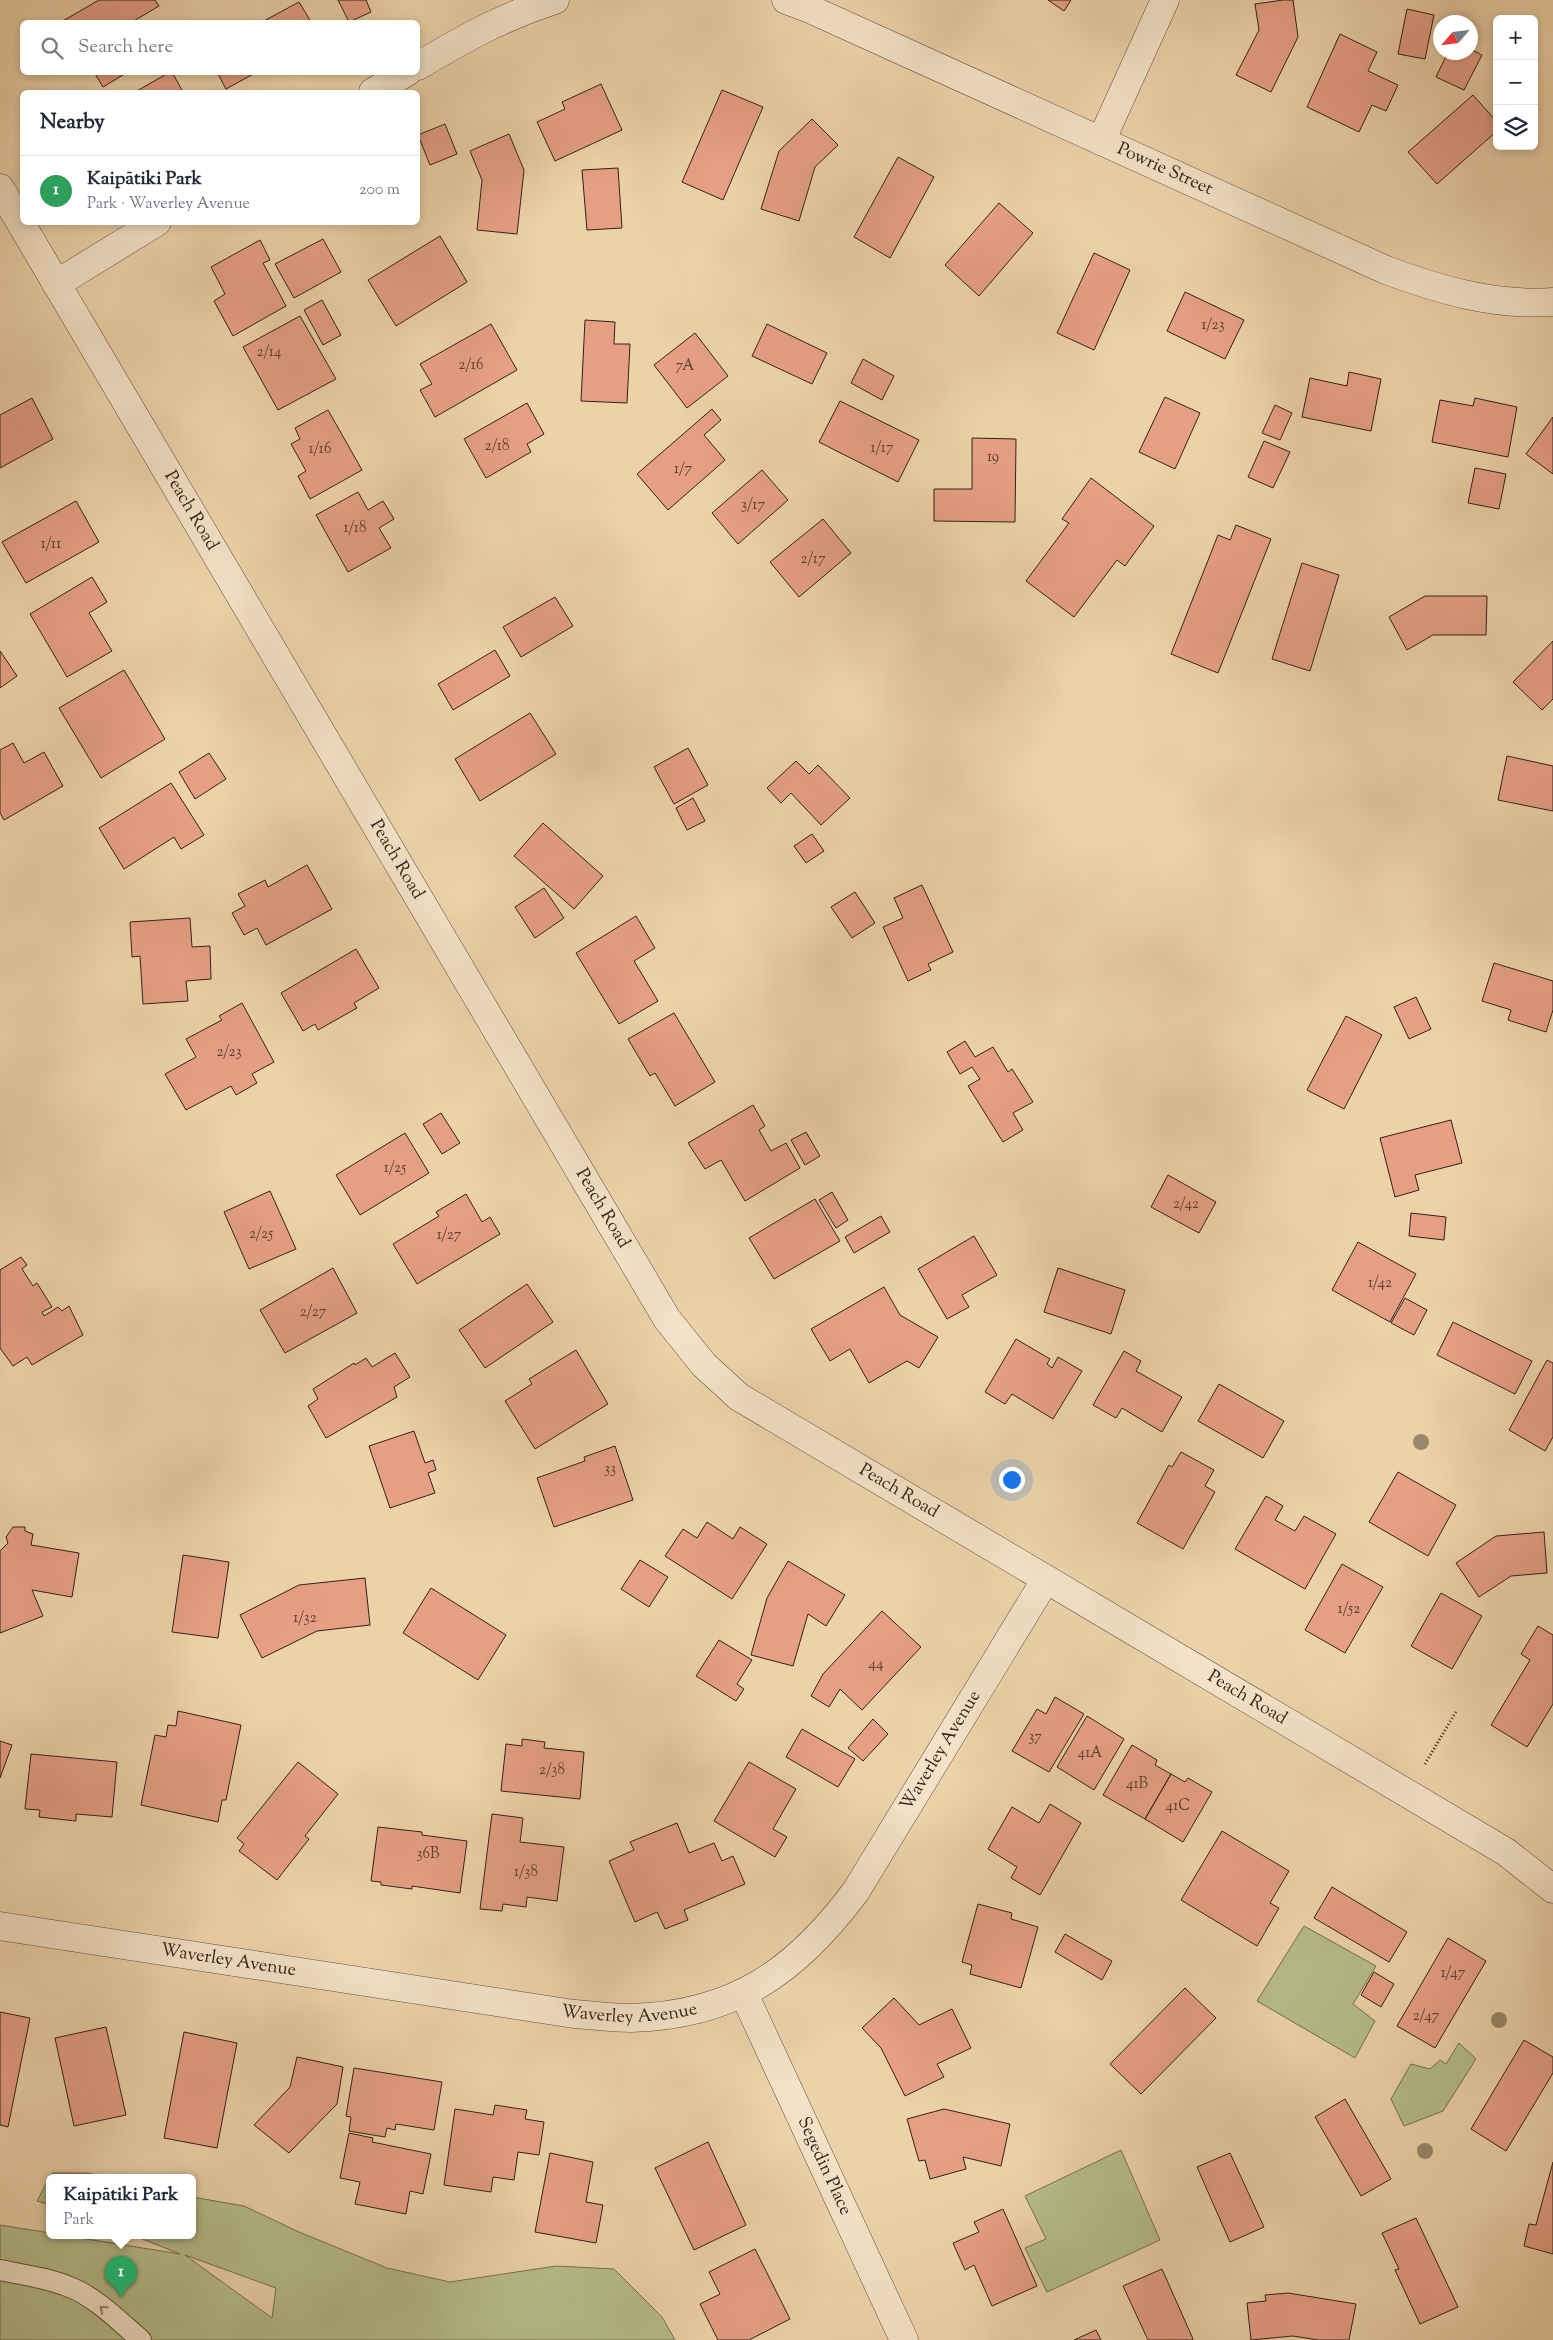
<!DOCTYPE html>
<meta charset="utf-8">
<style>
body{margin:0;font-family:"Sorts Mill Goudy",serif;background:#f6f6f7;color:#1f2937}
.controls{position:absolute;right:15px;top:15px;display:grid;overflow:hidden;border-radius:8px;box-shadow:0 2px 8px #0003}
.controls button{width:45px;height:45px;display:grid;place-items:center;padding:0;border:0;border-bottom:1px solid #e0e1e3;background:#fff;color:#1f2937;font:25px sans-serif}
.compass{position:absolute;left:1433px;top:15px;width:45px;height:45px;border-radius:50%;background:#fff;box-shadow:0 2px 8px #0003;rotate:242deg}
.you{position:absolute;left:1011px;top:1479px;width:18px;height:18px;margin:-12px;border:4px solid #fff;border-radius:50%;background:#1a73e8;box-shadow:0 0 0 8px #1a73e833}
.badge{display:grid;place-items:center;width:32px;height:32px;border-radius:50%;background:#2563eb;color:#fff;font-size:16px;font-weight:700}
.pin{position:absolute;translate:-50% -41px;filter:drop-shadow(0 1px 2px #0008)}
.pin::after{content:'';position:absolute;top:26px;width:18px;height:15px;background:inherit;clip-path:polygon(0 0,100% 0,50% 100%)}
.popup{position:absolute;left:46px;top:2174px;width:150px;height:65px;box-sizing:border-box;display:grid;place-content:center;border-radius:8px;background:#fff;filter:drop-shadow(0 1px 4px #0005);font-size:16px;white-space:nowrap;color:#747a83}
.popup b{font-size:19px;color:#1f2937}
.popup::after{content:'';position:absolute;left:50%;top:100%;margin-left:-10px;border:10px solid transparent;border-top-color:#fff}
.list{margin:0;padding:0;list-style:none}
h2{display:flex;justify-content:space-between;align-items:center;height:65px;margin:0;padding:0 20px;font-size:21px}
h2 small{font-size:16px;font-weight:400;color:#747a83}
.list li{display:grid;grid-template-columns:32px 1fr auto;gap:15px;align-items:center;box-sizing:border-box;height:70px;padding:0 20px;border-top:1px solid #e0e1e3}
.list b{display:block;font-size:19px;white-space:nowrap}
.list p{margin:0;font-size:16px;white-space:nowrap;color:#747a83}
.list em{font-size:16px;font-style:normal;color:#747a83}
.icon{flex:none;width:28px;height:28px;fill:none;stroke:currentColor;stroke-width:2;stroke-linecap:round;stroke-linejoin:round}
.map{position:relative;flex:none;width:1553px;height:2340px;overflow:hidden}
.search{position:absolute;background:#fff;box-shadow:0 2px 8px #0003;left:20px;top:20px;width:400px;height:55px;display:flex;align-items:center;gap:12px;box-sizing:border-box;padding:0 18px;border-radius:8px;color:#747a83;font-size:19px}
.panel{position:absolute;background:#fff;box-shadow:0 2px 8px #0003;left:20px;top:90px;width:400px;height:135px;border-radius:8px}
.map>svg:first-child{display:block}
</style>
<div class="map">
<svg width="1553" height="2340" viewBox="0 0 1553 2340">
<rect width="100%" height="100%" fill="#edd2a9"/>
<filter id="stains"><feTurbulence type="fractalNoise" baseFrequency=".004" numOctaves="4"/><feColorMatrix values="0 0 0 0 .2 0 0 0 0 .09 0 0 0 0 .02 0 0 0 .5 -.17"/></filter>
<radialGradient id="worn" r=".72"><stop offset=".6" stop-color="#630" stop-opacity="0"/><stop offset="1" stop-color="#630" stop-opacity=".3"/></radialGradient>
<!-- green -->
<path fill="#b5bd8a" stroke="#737052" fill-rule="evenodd" d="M1304,1926l72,40 -23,38 22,17 -20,37 -98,-57z
M1459,2043l17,16 -33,52 -39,15 -13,-27 20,-35 19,5 10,-9 6,4z
M1121,2150l39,90 -113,52 -22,-44 21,-9 -21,-43z
M52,2173h36l20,5h-58v27l-13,-4z
M192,2197l52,9 55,26 88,36 63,14 106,-16 58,3 48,48 13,23h-675v-115l50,8v3h18l112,18 -45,-18h57zM185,2255l91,33 -4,30z"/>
<!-- building -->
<path fill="#e69f85" stroke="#31221a" d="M99,0h56l4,6 -27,16h-71z
M338,0h28l5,12 -22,10z
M1048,0h23l-7,11z
M1283,0h10l5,37 -27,55 -35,-17 23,-45 -4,-26z
M299,2l12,20h-49z
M1407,9l27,6 -9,44 -27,-5z
M1340,34l37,18 -9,19 30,14 -12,26 -14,-6 -13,27 -52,-25z
M1470,49l12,6 -18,35 -28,-13 12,-25h22z
M94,72h34l-25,15z
M172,72l11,20h-48l35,-20z
M217,72h40l-31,17z
M601,84l21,46 -67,31 -18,-39 28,-13 -3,-7z
M722,90l41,17 -40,93 -41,-18z
M1473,95l24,27v9l-60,53 -29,-32z
M812,119l26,26 -23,22 -16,54 -38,-12 18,-58z
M445,124l12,30 -27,11 -12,-30z
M509,134l15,36 -7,64 -40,-4 5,-50 -12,-29z
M898,157l36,20 -44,81 -36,-21z
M618,168l4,60 -35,2 -5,-60z
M999,203l34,30 -54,63 -34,-31z
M440,236l27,46 -71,44 -28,-46z
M323,239l18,33 -47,26 -19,-34z
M260,240l10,20 -7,3 23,43 -53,30 -19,-35 11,-7 -14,-27z
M1094,253l36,17 -36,80 -37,-17z
M1185,292l59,28 -19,39 -58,-28z
M322,300l19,35 -18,10 -19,-35z
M300,316l36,63 -58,31 -35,-63z
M585,320l30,2 -1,22h16l-3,59 -46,-2z
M491,324l26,46 -82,47 -15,-27 12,-6 -12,-20z
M767,324l60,29 -15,31 -60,-28z
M695,333l33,43 -41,32 -33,-43z
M863,359l31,17 -12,24 -31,-17z
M1349,372l32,7 -10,52 -69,-14 8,-39 37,8z
M1165,397l35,16 -25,56 -36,-17z
M32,398l21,41 -53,29v-53z
M1475,398l42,9 -9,50 -76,-15 8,-42 33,6z
M840,401l79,39 -21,42 -79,-40z
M527,403l17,31 -17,10 4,8 -45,26 -22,-39z
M1275,405l17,8 -12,27 -18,-7z
M712,409l9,11 -17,15 21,25 -57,50 -31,-36z
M328,410l34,60 -52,29 -12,-23 8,-5 -15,-27 9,-5 -5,-11z
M1553,417v57l-27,-20z
M972,438l44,1 -1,83 -81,-1v-32h38z
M1264,441l26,11 -17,36 -25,-11z
M1475,468l31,6 -7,35 -31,-6z
M762,470l26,30 -50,44 -26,-31z
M1091,478l63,48 -29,40 -8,-6 -43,57 -48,-36 43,-58 -7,-4z
M358,492l10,18 15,-9 11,18 -15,9 12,20 -43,24 -32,-57z
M76,501l23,41 -73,41 -24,-41z
M823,519l28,34 -52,44 -29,-35z
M1236,525l35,14 -53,134 -47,-19 47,-119 12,5z
M1302,563l37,12 -29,96 -38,-12z
M92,577l15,25 -18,11 23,38 -45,26 -37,-63z
M1425,596h62l-1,39h-53l-26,15 -18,-33z
M555,597l18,29 -52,31 -18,-30z
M1553,641v58l-11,11 -29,-28z
M495,650l15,26 -57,34 -15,-26z
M0,651l17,25 -17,12z
M124,670l41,69 -64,39 -42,-70z
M530,713l26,41 -76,47 -25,-42z
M13,743l11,20 20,-11 19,34 -59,34 -4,-7v-63z
M688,748l20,37 -34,19 -20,-37z
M209,753l17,26 -31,20 -16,-27z
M1507,756l46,10v45l-55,-11z
M796,761l13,13 9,-9 32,33 -29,27 -30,-32 -10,10 -14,-15z
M171,783l33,52 -23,14 -7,-12 -50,32 -25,-41z
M693,798l12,23 -18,9 -11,-22z
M543,823l60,53 -29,33 -60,-53z
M812,834l12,17 -18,12 -12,-17z
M307,865l25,44 -66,36 -9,-17 -13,7 -12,-22 13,-7 -7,-12 27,-14 3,7z
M922,885l31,67 -25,12 3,6 -23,11 -25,-54 20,-9 -9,-20z
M544,888l20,30 -29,20 -20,-31z
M855,892l20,31 -23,15 -21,-31z
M636,916l19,32 -21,13 24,40 -39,23 -43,-71z
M190,918l2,29 18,-1 1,33 -25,2 2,20 -45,3 -3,-48 -8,1 -2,-35z
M356,949l23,39 -25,15 3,5 -39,22 -3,-6 -12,7 -22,-38z
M1494,963l59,18v29l-7,22 -38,-12 3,-10 -29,-9z
M1416,997l15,32 -22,10 -15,-32z
M242,1003l32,59 -22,12 5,9 -21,12 -5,-9 -45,24 -21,-36 31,-17 -10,-18 36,-19 -3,-4z
M674,1013l41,69 -40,24 -20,-33 -5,3 -22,-37z
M1346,1016l36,19 -38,74 -37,-19z
M965,1041l10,16 18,-10 15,25 4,-3 21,33 -20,11 10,17 -20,12 -35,-56 12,-7 -8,-12 -12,7 -13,-22z
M753,1105l12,21 -6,4 12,21 15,-8 14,25 -55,33 -24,-41 -16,9 -17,-26z
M441,1113l19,30 -18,11 -19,-30z
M1451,1120l11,43 -47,12 4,15 -24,7 -15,-59z
M806,1132l14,24 -15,9 -14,-25z
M405,1133l24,40 -69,42 -24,-40z
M1168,1175l48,27 -17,31 -48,-26z
M270,1191l26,58 -47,20 -25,-57z
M832,1192l16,28 -12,8 -17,-28z
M466,1194l16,28 8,-5 10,17 -83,50 -24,-40 46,-28 -3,-4z
M815,1199l25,42 -66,38 -25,-41z
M1411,1213l35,4 -2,23 -35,-4z
M881,1216l9,16 -36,21 -9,-16z
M974,1236l23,39 -35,20 7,12 -22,12 -29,-50z
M1358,1242l58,32 -26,48 -58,-32z
M21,1257l6,8 -5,4 11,17 4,-3 15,24 -10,5 2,4 14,-9 4,4 7,-5 14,29 -51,30 -5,-8 -14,9 -13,-18v-78z
M333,1268l24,45 -72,40 -25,-43z
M1058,1268l67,22 -14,44 -67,-22z
M527,1284l26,38 -68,46 -26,-38z
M884,1287l16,28 38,22 -19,31 -12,-7 -38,22 -19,-34 -20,12 -19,-32z
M1405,1298l22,12 -13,25 -23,-12z
M1453,1322l79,39 -17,33 -78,-39z
M1016,1339l34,20 -3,5 5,4 6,-11 24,14 -29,48 -41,-25 -7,10 -20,-12z
M576,1350l32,54 -73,45 -30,-48 27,-17 -3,-5z
M1124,1351l17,10 -5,10 46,26 -20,35 -40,-24 -6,10 -23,-13z
M395,1353l15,24 -16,10 3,10 -71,41 -18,-32 10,-7 -5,-10 41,-26 1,2 11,-7 6,9z
M1547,1360l6,3v74l-8,14 -36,-21z
M1219,1384l65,37 -21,37 -65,-37z
M414,1431l11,32 8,-3 3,10 -8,3 7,20 -45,15 -21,-62z
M615,1446l18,54 -79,27 -17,-49 48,-17 -1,-4z
M1181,1452l33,18 -9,16 10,6 -32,57 -46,-26 32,-58 3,2z
M1398,1472l58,33 -28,51 -59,-34z
M1266,1496l17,10 -8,14 20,11 9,-15 32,18 -31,55 -70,-40z
M707,1522l26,17 7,-12 27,17 -35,55 -67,-43 18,-27 14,9z
M13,1527h12v4l8,3 -2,11 48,8 -7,44 -40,-7 11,26 -43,17v-82l8,-8 -2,-6z
M1544,1532l3,41 -36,3 -32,21 -23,-34 40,-27z
M183,1555l46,7 -11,76 -46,-6z
M640,1560l28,17 -19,30 -28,-18z
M788,1561l57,34 -19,31 -18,-12 -15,52 -42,-11 16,-57z
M1342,1564l41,23 -38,66 -40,-23z
M365,1578l5,47 -53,6 -55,27 -22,-43 59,-30z
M431,1588l75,47 -28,45 -75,-47z
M1441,1593l41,23 -30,53 -41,-23z
M882,1611l39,36 -59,63 -22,-21 -11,18 -18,-11 12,-22z
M1538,1626l15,9v69l-26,43 -36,-22 39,-65 -9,-6z
M719,1640l33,20 -15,24 7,5 -8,12 -40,-25z
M1055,1697l29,17 -35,58 -37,-21 25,-42 9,5z
M178,1711l63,14 -15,75h-4l-4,22 -77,-17 14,-70 11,2 2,-12 8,1z
M1087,1716l37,23 -30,51 -37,-23z
M873,1719l15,15 -25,27 -15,-13z
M802,1729l53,30 -17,28 -52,-30z
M522,1739l23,3 -1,6 40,4 -4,47 -79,-8 5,-47 16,2z
M0,1741l12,4 -12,33z
M1132,1745l25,15 -2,5 16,9 -26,45 -42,-24z
M31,1754l86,8 -5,55 -36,-3v7l-37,-4 1,-7 -15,-1z
M298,1762l40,32 -33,42 4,3 -32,41 -38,-29 5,-7 -7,-6z
M749,1762l47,27 -23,40 14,8 -12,20 -61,-36z
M1171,1774l14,8 3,-4 24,14 -29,50 -38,-23z
M1050,1804l31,19 -41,72 -29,-17 6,-11 -29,-18 24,-42 27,16z
M492,1814l31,4 -3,24 44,5 -7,54 -30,-4 -1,10 -23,-3 -1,7 -22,-2z
M677,1823l12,30 25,-10 8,18 11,-5 12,28 -61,26 4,10 -23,9 -8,-17 -22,10 -26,-61 25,-11 -4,-8z
M378,1827l44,5v3l45,6 -7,52 -48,-7v3l-31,-4v-3l-10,-1z
M1222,1831l67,40 -19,32 9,5 -22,38 -76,-46z
M1332,1887l75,45 -18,30 -75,-44z
M978,1904l34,9 -1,6 27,8 -17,61 -51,-14 2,-9 -10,-3z
M1065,1934l47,27 -10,19 -47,-28z
M1448,1938l38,23 -51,87 -38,-22z
M1374,1972l20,12 -13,23 -20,-12z
M1185,1988l31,30 -75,76 -31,-30z
M894,1998l25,27 33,-16 19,39 -34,16 7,13 -39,19 -24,-48 -19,-20z
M0,2012l30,6 -22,109 -8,-2z
M106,2027l20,88 -52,11 -19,-88z
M184,2032l53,11 -20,105 -53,-10z
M1524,2040l29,17v16l-47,78 -35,-22z
M297,2057l46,10 -6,37 -48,49 -35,-28 36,-38z
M354,2068l88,14 -8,48 -38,-6 -1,6 -8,-2 -2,9 -36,-6 2,-14 -5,-1z
M1345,2099l46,80 -30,17 -46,-79z
M495,2105l32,5 -2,9 19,3 -5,33 -21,-3 -4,28 -21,-3 -2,15 -47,-7 11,-76 38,6z
M944,2109l66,15 -9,42 -38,-9 3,12 -36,10 -5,-19 -6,1 -12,-42z
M349,2133l24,5 -1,4 59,12 -8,40 -13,-3 -4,23 -51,-10 5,-22 -20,-4z
M708,2142l38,83 -52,25 -39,-82z
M550,2153l43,9 -7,40 17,3 -7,38 -61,-11z
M1230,2153l34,74 -34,15 -33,-75z
M1553,2162v92l-29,-8 5,-22 7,1z
M1003,2209l34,77 -45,20 -18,-41 -9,5 -12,-27 26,-11 -5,-10z
M1416,2218l42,89 -38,17 -25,-54 4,-1 -17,-36z
M755,2249l35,70 -41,21h-31l-18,-36 20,-10 -11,-22z
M1162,2269l31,70 -1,1h-44l-25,-54z
M1288,2293l68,11 -7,36h-31l-25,-4 -42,4 -4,-37 19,-2 -1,-6z
M1096,2330l5,10h-27z"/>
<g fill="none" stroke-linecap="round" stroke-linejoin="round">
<!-- service casing -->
<g stroke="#604e3e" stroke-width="22">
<path id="service" d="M0,2270c24,5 49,8 72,18 26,11 48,34 69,52"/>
</g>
<!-- minor casing -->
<g stroke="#604e3e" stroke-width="29">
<g id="minor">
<path id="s1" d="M786,0l24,9 576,261c54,20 108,36 167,32"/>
<path d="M418,66c47,-28 84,-49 137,-66"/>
<path d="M373,92l34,-20"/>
<path d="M1101,141l64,-141"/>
<path id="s2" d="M0,188l667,1131 37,46 35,32 767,455 47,37"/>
<path d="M56,284l101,-62"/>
<path id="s3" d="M0,1926l574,88c19,1 38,4 57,4 103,-3 165,-46 225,-127l190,-312"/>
<path id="s4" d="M744,1994l160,346"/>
</g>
</g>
<!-- path -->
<path stroke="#31221a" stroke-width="3" stroke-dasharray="1 2.5" stroke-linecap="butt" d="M1425,1764l32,-54"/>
<!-- service -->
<use href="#service" stroke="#f3e2c7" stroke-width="20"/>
<!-- minor -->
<use href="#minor" stroke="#f3e2c7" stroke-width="28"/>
</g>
<!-- trees -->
<g fill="#98876a">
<circle cx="1421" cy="1442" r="8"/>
<circle cx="1499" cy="2020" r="8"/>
<circle cx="1425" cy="2151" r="8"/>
</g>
<!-- one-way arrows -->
<defs><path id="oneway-chevron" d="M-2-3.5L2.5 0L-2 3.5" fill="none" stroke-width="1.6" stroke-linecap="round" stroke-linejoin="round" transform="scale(1.25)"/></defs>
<use stroke="#928270" href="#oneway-chevron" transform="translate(103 2309) rotate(-141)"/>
<g text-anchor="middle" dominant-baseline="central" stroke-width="4" stroke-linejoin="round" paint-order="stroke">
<!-- number labels -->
<g font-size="15" fill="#5e4135">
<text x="1213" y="325">1/23</text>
<text x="269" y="352">2/14</text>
<text x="471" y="365">2/16</text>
<text x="685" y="366">7A</text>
<text x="497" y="446">2/18</text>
<text x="882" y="448">1/17</text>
<text x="320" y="449">1/16</text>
<text x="993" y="457">19</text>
<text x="683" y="469">1/7</text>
<text x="753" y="505">3/17</text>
<text x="355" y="528">1/18</text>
<text x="51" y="544">1/11</text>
<text x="813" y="559">2/17</text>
<text x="229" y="1052">2/23</text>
<text x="395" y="1168">1/25</text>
<text x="1186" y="1204">2/42</text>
<text x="261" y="1234">2/25</text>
<text x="449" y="1235">1/27</text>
<text x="1380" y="1283">1/42</text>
<text x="313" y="1312">2/27</text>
<text x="610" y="1469">33</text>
<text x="1349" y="1609">1/52</text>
<text x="305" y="1618">1/32</text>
<text x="876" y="1664">44</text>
<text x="1035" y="1737">37</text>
<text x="1090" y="1753">41A</text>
<text x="552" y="1770">2/38</text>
<text x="1137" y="1784">41B</text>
<text x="1178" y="1806">41C</text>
<text x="428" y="1854">36B</text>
<text x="526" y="1872">1/38</text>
<text x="1453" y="1973">1/47</text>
<text x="1426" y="2016">2/47</text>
</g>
<!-- street labels -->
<g font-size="18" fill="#31221a" stroke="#f3e2c7">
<text stroke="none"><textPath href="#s1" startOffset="415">Powrie Street</textPath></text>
<text stroke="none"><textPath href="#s2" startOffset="375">Peach Road</textPath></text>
<text stroke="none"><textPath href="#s2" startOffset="780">Peach Road</textPath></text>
<text stroke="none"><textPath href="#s2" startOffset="1185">Peach Road</textPath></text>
<text stroke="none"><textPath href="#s2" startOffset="1605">Peach Road</textPath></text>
<text stroke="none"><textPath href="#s2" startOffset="2010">Peach Road</textPath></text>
<text stroke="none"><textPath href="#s3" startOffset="1071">Waverley Avenue</textPath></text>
<text stroke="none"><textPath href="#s3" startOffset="231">Waverley Avenue</textPath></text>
<text stroke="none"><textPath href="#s3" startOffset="636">Waverley Avenue</textPath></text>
<text stroke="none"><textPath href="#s4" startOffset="190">Segedin Place</textPath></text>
</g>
</g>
<rect width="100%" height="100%" filter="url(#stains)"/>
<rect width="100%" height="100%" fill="url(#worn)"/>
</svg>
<div class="controls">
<button>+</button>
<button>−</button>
<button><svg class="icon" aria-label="layers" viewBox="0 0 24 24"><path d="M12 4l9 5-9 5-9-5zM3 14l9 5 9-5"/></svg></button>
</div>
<svg class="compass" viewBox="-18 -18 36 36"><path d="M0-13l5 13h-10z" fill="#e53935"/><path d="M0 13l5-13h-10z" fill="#747a83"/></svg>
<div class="you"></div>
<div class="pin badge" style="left:121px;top:2297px;background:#2e9e5b">1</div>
<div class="popup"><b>Kaipātiki Park</b>Park</div>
<div class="search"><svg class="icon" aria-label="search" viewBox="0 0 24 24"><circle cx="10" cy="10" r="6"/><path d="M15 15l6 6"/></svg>Search here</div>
<section class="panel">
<h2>Nearby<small></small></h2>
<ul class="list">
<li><span class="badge" style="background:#2e9e5b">1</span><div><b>Kaipātiki Park</b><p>Park · Waverley Avenue</p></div><em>200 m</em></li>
</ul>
</section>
</div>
